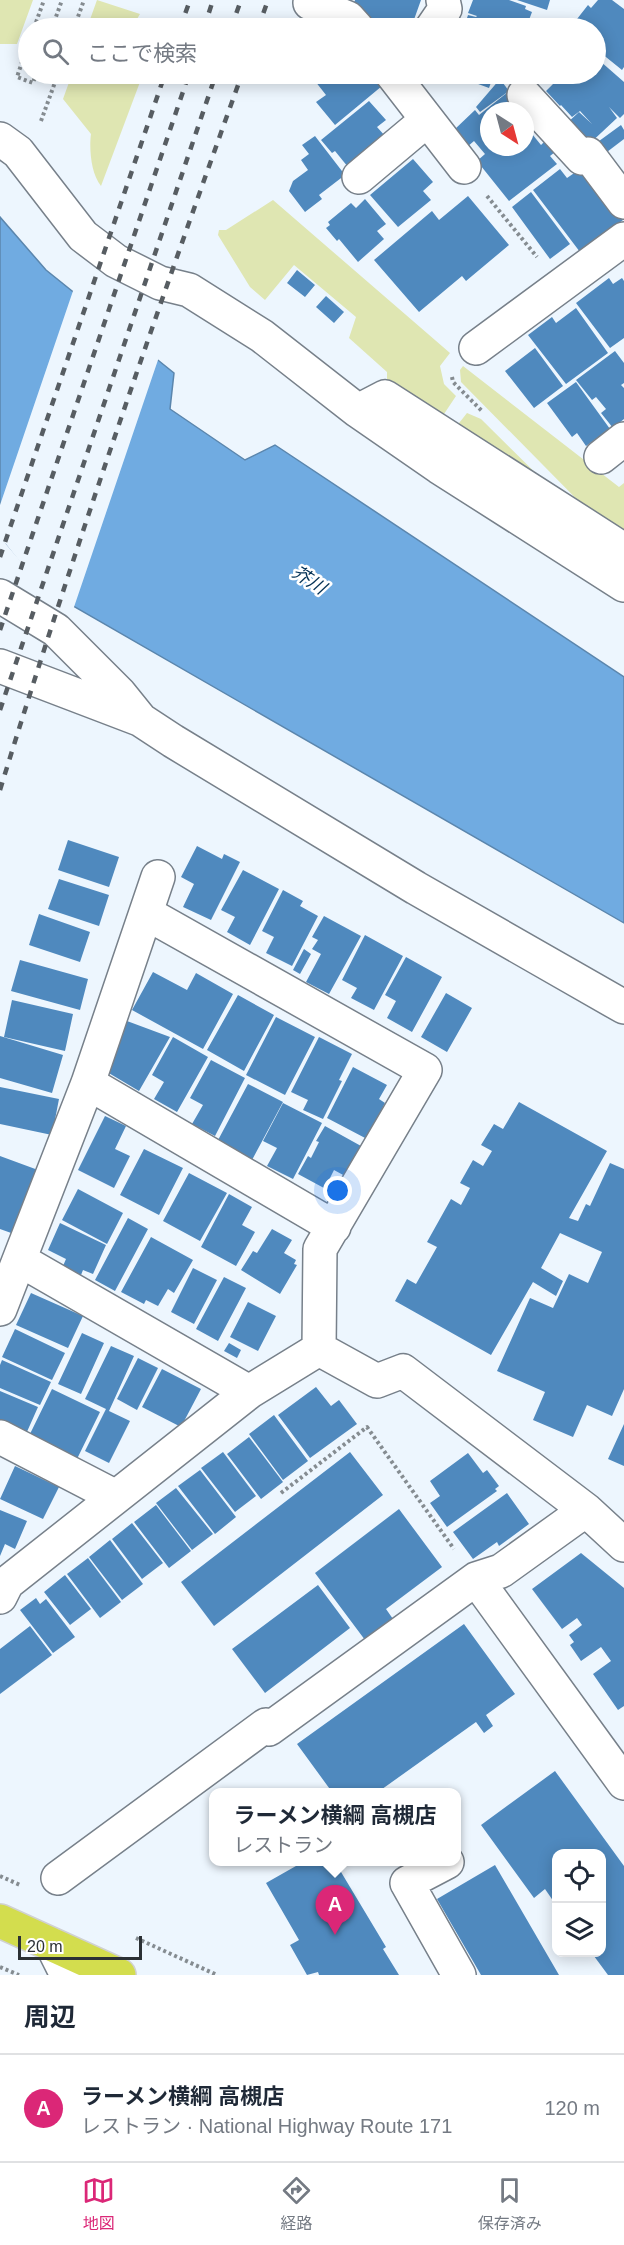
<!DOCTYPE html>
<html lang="ja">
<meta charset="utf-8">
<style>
body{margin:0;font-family:Helvetica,"Noto Sans JP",sans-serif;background:#f6f6f7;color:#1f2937}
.controls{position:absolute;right:18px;bottom:18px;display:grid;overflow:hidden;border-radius:12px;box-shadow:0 3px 15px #0003}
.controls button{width:54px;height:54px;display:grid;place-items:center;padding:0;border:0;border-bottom:2px solid #e0e1e3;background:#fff;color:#1f2937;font:30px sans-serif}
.compass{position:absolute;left:480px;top:102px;width:54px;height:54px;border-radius:50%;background:#fff;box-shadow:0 3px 15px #0003;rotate:144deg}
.scale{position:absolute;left:18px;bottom:15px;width:124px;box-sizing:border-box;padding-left:6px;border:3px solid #2b3034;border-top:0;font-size:16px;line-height:21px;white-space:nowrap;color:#2b3034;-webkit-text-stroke:4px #fff;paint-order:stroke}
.you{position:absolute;left:338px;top:1191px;width:21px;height:21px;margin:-15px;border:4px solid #fff;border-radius:50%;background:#1a73e8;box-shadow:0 0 0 9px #1a73e833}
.badge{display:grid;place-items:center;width:39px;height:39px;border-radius:50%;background:#db2777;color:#fff;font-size:20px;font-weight:700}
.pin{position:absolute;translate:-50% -50px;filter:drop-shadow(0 2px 3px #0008)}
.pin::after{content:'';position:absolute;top:32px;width:21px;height:18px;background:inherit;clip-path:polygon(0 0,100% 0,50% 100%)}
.popup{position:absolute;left:209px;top:1788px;width:252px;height:78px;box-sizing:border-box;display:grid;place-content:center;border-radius:12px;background:#fff;filter:drop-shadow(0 2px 4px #0005);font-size:20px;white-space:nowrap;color:#747a83}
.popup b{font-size:22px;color:#1f2937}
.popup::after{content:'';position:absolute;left:50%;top:100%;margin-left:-12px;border:12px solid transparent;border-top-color:#fff}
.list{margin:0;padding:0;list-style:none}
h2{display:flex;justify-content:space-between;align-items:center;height:78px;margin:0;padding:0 24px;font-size:26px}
h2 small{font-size:20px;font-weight:400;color:#747a83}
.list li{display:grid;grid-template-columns:39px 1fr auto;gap:18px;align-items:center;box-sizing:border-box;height:108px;padding:0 24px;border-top:2px solid #e0e1e3}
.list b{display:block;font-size:22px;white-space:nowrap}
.list p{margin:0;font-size:20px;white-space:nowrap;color:#747a83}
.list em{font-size:20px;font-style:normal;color:#747a83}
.icon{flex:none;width:33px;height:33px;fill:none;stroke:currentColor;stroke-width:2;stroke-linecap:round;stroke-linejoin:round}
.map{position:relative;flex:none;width:624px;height:1975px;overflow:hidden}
.search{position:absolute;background:#fff;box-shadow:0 3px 15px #0003;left:18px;right:18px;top:18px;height:66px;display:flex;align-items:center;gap:15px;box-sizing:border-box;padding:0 21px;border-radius:33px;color:#747a83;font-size:22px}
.sheet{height:186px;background:#fff}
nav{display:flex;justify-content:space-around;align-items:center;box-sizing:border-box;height:84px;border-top:2px solid #e0e1e3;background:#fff;font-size:16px;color:#747a83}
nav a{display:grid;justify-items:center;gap:3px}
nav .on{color:#db2777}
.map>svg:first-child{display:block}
</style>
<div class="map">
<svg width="624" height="1975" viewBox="0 0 624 1975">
<rect width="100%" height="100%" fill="#edf6fe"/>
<!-- green -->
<path fill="#dfe6b2" d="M0,0h33l-16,44h-17z
M97,0l43,14 -3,5 22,7v2h-72z
M72,74h71l-42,112c-10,-12 -12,-37 -10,-52l-28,-35z
M273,200l177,153 -10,13 4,18 12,12 -18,27 -51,-36v-15l-38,-34 7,-21 -62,-52 -29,35 -15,-13 -32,-52 1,-5h7z
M463,366l156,121 5,-4v59l-11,-6 -152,-154 -1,-12z
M467,413l14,6 87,86 -116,-73z"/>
<!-- water -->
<path fill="#70abe1" stroke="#5b86ad" stroke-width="1.5" d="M0,217l46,53 128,103 -4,36 75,51 30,-15 349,232v246l-577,-332 -47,-55z"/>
<!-- pier -->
<path fill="#edf6fe" d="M74,288l85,69 -86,253 -28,-17 -39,-49 -6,-4v-35z"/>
<!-- building -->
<path fill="#4f89be" d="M355,0h66l-10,28h-41l-17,-22z
M473,0h36l17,6 -1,3 7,3 -6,16h-66l2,-5 3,1 3,-9 8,2 1,-1 -9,-3z
M517,0h33l-3,10z
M598,0h14l12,9v58l-2,3 -26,-21v-21h-26l18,-23 3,3z
M600,61l24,21v32l-4,4 -11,-11 8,11 -31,29 -20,-23 13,-12 13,12 -12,-13 -8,6 -11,-12 -1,1 -14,-15 7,-7 -10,-10h53v-12l2,2z
M325,74h47l10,12 -47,39 -19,-23 10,-7 -11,-14z
M451,74h43l-5,14z
M500,79l9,12 -29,21 -4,-5z
M508,92l5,6 -6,5 7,8h-25v36h36v-34l9,12 -6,4 13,16 5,-5 9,12 -5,4 7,8 -48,37 -32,-40 8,-7 -11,-13 -7,6 -13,-17 21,-20 4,5z
M369,101l17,19 -9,7 8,9 -37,31 -13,-16 -3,2 -11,-13z
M621,125l3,5v9l-21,16 -8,-11z
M315,136l30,39 -26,20 3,4 -17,13 -16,-21 4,-10 15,-11 -7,-10 8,-6 -7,-9z
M413,159l20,23 -10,9 8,9 -33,27 -28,-32z
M583,167l40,53 -43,32 -47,-62 27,-21 7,9z
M531,192l39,52 -20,15 -38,-52z
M468,196l41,49 -43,36 -4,-5 -43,36 -45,-52 58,-49 7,9z
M365,199l21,25 -9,7 7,8 -26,23 -19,-23 -2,2 -11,-13 4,-3 -2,-3 23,-19 5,5z
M297,270l18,15 -10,12 -18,-14z
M609,278l4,6 9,-6 2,3v57l-14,10 -34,-45z
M326,296l18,16 -10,11 -18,-16z
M576,308l32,45 -42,31 -38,-49 24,-18 4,6z
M535,348l28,38 -29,22 -29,-37z
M615,351l9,12v20l-3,2 3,3v31l-11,9 -12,-15 5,-4 -10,-12 -4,3 -16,-20z
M576,382l34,47 -24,17 -9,-13 -5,4 -25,-34z
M68,840l51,17 -10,30 -51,-17z
M197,846l25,13 2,-5 16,8 -29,58 -28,-13 11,-23 -13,-7z
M243,870l36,19 -29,56 -23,-13 8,-15 -14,-7z
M59,879l50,16 -10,31 -51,-17z
M283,890l20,11 -3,5 18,10 -26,50 -26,-13 8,-16 -12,-6z
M39,914l51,18 -10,30 -51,-17z
M324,916l37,20 -32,58 -23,-12 15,-28 -9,-5 6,-9 -6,-3z
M365,935l38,21 -29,54 -23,-12 6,-10 -15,-8z
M304,949l7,5 -11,20 -7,-4z
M406,957l36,20 -30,55 -25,-14 9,-17 -11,-6z
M20,960l68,19 -8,31 -69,-19z
M153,972l34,18 9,-17 37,21 -30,55 -71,-39z
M446,993l26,15 -25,44 -26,-15z
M238,995l36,20 -30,56 -37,-21z
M12,1000l61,14 -8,37 -61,-14z
M276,1017l39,20 -30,58 -39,-20z
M127,1021l43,16 -31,54 -32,-19 3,-18z
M0,1036l63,19 -11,38 -52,-15z
M173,1037l35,20 -31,55 -23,-13 10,-17 -12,-7z
M319,1037l33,17 -13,26 3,1 -19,38 -20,-9 5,-10 -17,-8z
M211,1060l34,18 -30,58 -23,-12 11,-19 -13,-7z
M353,1067l34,18 -8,14 6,4 -18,36 -40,-21z
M248,1084l35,18 -31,58 -35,-18z
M0,1087l59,12 -7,36 -52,-11z
M519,1102l88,49 -38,67 9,3 8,-17 4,2 20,-43 14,6v220l-12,27 -25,-11 -14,32 -40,-17 12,-28 -48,-21 33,-73 23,10 16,-34 19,9 14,-31 -42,-19 -19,35 22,13 -7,15 -23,-14 -42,73 -96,-54 12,-22 9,5 21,-37 -10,-5 24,-43 10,6 9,-17 -10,-5 13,-23 10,6 9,-15 -11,-6 13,-21 9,5z
M283,1103l39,20 -29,56 -26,-13 10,-18 -14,-7z
M105,1116l21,10 -11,23 15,7 -16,32 -36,-18z
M325,1126l36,20 -16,30 -11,-6 -4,8 10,6 -5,10 -37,-20 10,-18 3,2 8,-16 -3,-1z
M144,1149l39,19 -24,47 -39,-20z
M0,1156l38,14 -24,64 -14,-5z
M189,1173l38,20 -27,48 -37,-20z
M78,1189l45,24 -16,31 -45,-24z
M229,1194l23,13 -10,18 13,7 -19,34 -35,-19z
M128,1218l20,11 -33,62 -20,-11z
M60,1223l46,22 -13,29 -10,-4 -2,5 -18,-9 3,-7 -18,-9z
M272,1229l20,11 -8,13 12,7 -2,4 3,1 -17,29 -39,-24 12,-19 4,2z
M151,1237l42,23 -19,33 -6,-4 -10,17 -12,-6 -2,4 -23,-12z
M193,1268l24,12 -23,44 -23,-12z
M224,1277l22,11 -28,53 -22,-12z
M31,1293l52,23 -15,32 -52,-23z
M248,1302l28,14 -18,35 -28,-14z
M15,1329l50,24 -13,27 -50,-23z
M82,1333l22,10 -23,51 -23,-10z
M229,1343l12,7 -4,8 -13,-7z
M111,1346l23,10 -25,55 21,10 -21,42 -24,-12 21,-42 -21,-10z
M138,1358l20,10 -21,42 -20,-11z
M2,1360l49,22 -11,23 -40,-17v-23z
M162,1369l39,20 -20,38 -39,-20z
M316,1387l15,19 8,-6 18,24 -47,34 -32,-43z
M52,1389l48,23 -24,49 -48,-23z
M0,1391l38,16 -12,27 -26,-11z
M274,1415l34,46 -25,19 -34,-46z
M624,1424v42l-16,-7z
M249,1437l34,45 -22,17 -34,-45z
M223,1452l33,44 -21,16 -34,-44z
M350,1452l33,43 -169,131 -33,-44z
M468,1453l15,20 4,-3 12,16 -4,3 2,2 -50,36 -17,-24 10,-7 -10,-15z
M15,1466l44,21 -16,32 -43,-20z
M200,1470l36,47 -21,17 -37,-48z
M176,1488l37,46 -21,16 -36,-47z
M507,1493l22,31 -30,22 -2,-4 -24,17 -20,-27z
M156,1505l35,46 -22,17 -35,-46z
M399,1509l43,58 -56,42 7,10 -28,21 -50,-67z
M0,1510l27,11 -12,28 -10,-5 -5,12z
M132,1523l31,40 -21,16 -30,-40z
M110,1540l33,44 -21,16 -33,-43z
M581,1553l43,35v118l-6,4 -25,-36 18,-13 -10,-14 -20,14 -11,-16 4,-3 -5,-7 13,-10 -5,-7 -15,11 -30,-40z
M88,1558l33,44 -21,16 -33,-44z
M65,1575l26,34 -21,16 -26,-33z
M318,1585l32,43 -85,65 -33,-44z
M36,1598l4,6 6,-5 29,38 -22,16 -33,-43z
M464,1624l51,70 -29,21 7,11 -9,7 -8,-11 -98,70h-46l-35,-48z
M30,1626l22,29 -52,39v-45z
M555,1771l69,95v109h-16l-17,-23h11v-98h-46v51l-11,-16 -11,9 -53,-73z
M303,1862h32l51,85 -3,2 16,26h-80l-1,-3 -11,3 -17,-30 9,-5 -33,-57z
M495,1865l64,110h-78l-44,-76z"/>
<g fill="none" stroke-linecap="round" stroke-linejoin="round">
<!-- minor casing -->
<g stroke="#77808a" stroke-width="36">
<path id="minor" d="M310,3l38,15 9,10
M432,28l13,-19 -2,-9
M392,74l72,93
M524,95l58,63 6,-4 36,48
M0,139l18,13 65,84 33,25 44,22 29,7 73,46 96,75 81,56 185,118
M359,177l68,-57
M476,348l148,-109
M358,411l27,-14 239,153
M601,457l23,-18
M0,596l56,34 64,64 21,26 32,21 243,147 208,119
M0,666l139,53
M146,913l279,157 -105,179 -1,100
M88,1083l246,144
M20,1260l229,132
M0,1309l88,-226 70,-206
M319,1349l58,32 26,-10 183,139 38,35
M0,1437l116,60
M476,1579l148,204
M0,1597l7,-14 242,-191 70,-43
M447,1862l-40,21 52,92
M58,1878l208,-153 3,4 207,-150 25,-8 85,-61
M52,1945l15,30"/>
</g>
<!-- highway casing -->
<g stroke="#d0d1d2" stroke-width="36">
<path id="highway" d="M0,1921l119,54"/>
</g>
<!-- path -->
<path stroke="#858c91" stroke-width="4" stroke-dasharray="3 3" stroke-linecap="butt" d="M34,28l10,-28
M52,28l10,-28
M74,28l10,-28
M28,44l-11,33 16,6 3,-9
M41,121l17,-47
M487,196l50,61
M452,377l1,5 29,29
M281,1493l86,-66 87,122
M0,1876l20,9
M136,1938l81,37
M0,1967l19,8"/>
<!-- minor -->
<use href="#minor" stroke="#fff" stroke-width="33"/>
<!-- highway -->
<use href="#highway" stroke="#d3dd4e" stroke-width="33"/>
<!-- rail -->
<path stroke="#575d62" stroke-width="4.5" stroke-dasharray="8 8" stroke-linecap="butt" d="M180,28l10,-28
M204,28l9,-28
M231,28l10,-28
M258,28l10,-28
M0,557l165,-483
M0,630l189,-556
M0,710l216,-636
M0,790c74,-241 157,-479 242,-716"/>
</g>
<g text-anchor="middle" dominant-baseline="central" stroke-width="5" stroke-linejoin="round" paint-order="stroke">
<!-- water labels -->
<g font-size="18" font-style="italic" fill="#033155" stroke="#fff">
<text transform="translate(309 580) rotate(33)">芥川</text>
</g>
</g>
</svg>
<div class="controls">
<button><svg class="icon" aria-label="locate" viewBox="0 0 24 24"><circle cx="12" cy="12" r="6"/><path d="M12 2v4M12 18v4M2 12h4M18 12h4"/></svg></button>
<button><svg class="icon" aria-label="layers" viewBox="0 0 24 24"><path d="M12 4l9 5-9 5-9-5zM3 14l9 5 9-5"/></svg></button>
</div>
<svg class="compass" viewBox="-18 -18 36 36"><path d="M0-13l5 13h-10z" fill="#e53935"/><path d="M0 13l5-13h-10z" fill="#747a83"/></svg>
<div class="scale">20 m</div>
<div class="you"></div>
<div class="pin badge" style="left:335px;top:1935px">A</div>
<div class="popup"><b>ラーメン横綱 高槻店</b>レストラン</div>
<div class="search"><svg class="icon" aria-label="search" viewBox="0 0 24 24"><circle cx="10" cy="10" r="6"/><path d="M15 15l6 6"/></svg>ここで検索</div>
</div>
<section class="sheet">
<h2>周辺<small></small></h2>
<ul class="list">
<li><span class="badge">A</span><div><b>ラーメン横綱 高槻店</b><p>レストラン · National Highway Route 171</p></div><em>120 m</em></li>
</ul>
</section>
<nav>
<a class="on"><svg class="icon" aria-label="map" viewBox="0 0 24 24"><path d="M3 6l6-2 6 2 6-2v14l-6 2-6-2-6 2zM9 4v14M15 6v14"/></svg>地図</a>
<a><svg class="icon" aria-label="directions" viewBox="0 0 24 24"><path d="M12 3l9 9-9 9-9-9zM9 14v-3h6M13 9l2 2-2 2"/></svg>経路</a>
<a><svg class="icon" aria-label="saved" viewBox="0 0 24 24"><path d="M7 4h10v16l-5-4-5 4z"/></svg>保存済み</a>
</nav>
